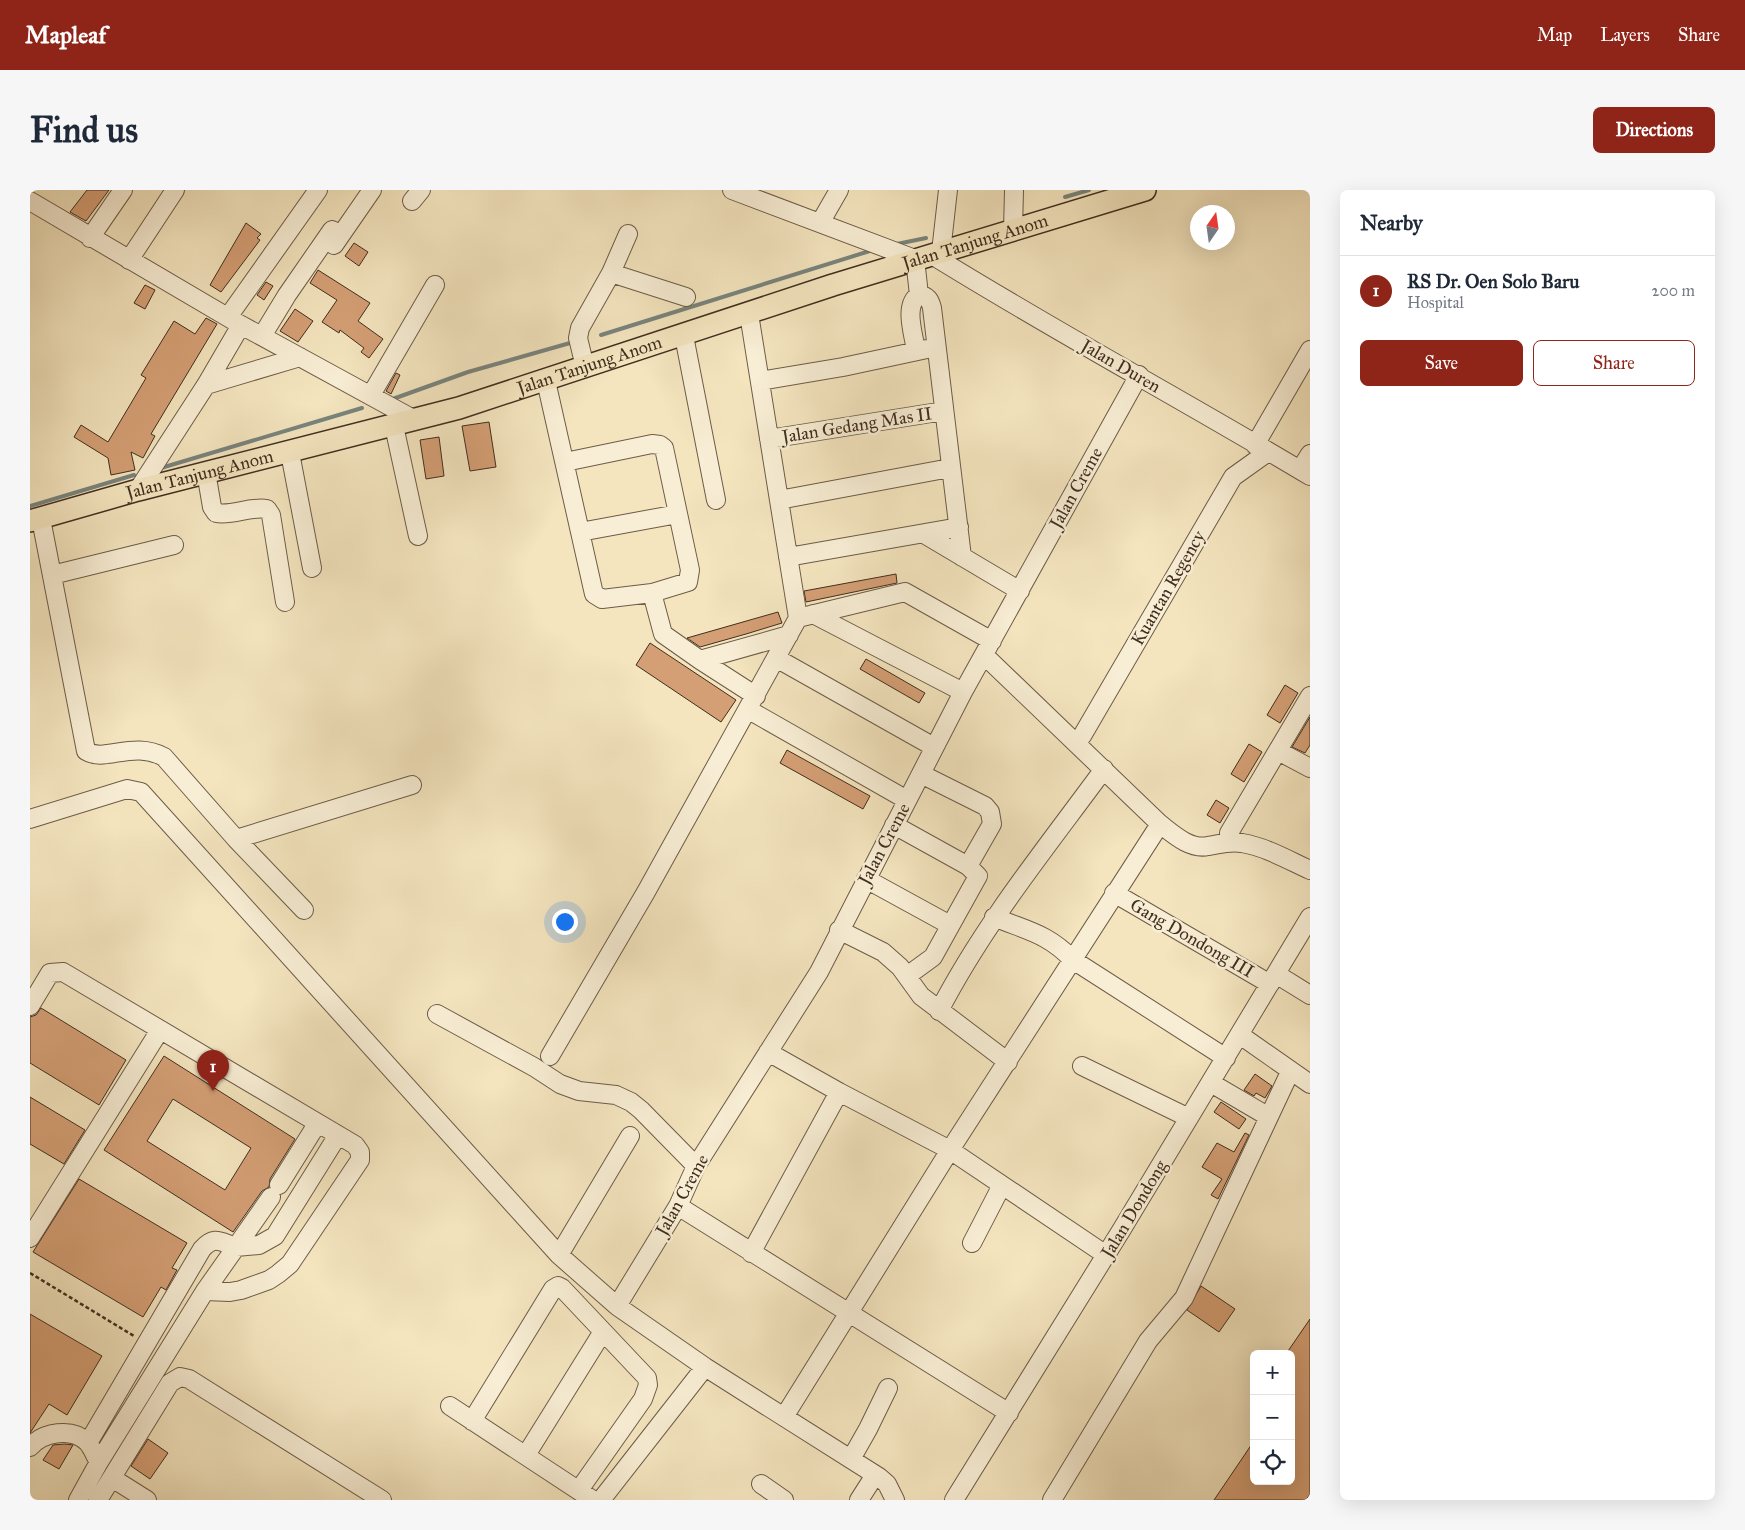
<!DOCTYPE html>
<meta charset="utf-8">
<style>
body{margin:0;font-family:"IM FELL Great Primer",serif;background:#f6f6f7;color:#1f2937}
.controls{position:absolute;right:15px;bottom:15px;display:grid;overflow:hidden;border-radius:8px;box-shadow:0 5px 20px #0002}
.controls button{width:45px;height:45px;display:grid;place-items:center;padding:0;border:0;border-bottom:1px solid #e0e1e3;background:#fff;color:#1f2937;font:25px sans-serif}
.compass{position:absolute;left:1160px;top:15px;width:45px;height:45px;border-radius:50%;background:#fff;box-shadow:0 5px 20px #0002;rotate:13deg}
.you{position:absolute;left:534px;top:731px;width:18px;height:18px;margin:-12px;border:4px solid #fff;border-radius:50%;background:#1a73e8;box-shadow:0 0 0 8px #1a73e833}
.badge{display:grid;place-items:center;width:32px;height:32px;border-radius:50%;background:#8f2418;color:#fff;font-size:16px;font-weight:700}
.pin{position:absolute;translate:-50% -41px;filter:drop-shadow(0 1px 2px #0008)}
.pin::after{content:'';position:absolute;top:26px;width:18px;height:15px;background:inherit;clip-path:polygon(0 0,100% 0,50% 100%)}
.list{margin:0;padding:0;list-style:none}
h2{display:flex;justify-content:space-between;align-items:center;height:65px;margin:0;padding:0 20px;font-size:21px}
h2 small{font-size:16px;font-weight:400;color:#747a83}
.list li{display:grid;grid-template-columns:32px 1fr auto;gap:15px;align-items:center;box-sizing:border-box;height:70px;padding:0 20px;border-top:1px solid #e0e1e3}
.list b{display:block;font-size:19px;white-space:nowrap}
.list p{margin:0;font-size:16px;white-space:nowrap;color:#747a83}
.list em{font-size:16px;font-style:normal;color:#747a83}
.actions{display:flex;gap:10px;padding:15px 20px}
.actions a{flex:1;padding:11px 0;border:1px solid #8f2418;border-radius:8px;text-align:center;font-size:18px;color:#8f2418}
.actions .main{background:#8f2418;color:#fff}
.icon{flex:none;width:28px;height:28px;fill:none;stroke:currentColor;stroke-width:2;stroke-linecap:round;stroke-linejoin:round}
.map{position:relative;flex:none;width:1280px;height:1310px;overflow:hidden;border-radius:8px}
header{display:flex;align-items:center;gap:30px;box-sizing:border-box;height:70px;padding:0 25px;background:#8f2418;color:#fff}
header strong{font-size:24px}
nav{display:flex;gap:28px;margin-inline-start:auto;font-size:18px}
.intro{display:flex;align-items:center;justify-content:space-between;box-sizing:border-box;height:120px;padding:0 30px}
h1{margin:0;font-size:35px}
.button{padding:12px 22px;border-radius:8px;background:#8f2418;color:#fff;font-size:18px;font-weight:700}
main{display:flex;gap:30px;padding:0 30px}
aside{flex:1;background:#fff;border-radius:8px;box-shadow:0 5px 20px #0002}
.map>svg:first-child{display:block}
</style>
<header>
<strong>Mapleaf</strong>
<nav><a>Map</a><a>Layers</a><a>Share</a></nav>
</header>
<div class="intro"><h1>Find us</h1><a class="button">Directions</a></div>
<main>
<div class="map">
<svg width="1280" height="1310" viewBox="0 0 1280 1310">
<rect width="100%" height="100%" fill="#f4e5bf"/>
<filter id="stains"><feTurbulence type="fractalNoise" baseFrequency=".004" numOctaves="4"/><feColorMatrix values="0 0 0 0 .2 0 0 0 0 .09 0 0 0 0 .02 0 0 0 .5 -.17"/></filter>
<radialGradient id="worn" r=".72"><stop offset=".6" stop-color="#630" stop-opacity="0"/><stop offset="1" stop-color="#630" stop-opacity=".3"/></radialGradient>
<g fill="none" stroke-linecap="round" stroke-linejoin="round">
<!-- stream -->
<path stroke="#79847d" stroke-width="4" d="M1035,7l24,-7
M867,54l29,-6
M571,145l272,-85
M360,210l78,-28 102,-29
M131,278l201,-60
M0,316l104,-31"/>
</g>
<!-- building -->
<path fill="#d59f75" stroke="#402e1f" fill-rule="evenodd" d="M57,0h22l-23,31 -16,-9z
M216,33l15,11 -4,4 3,2 -39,52 -11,-7z
M324,53l14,9 -9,14 -14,-10z
M288,80l52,33 -12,18 25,18 -14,19 -8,-6 3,-4 -24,-18 -1,3 -17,-11 15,-22 -27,-17z
M236,92l7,4 -9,14 -7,-5z
M115,95l10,5 -10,19 -11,-6z
M265,119l18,12 -15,21 -18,-11z
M176,128l11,6 -66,110 4,2 -12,22 -12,-6 4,18 -24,5 -3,-17 -34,-21 7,-12 27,17 38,-64 -5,-3 33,-54 21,13z
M366,183l4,2 -9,19 -5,-3z
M459,232l7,45 -26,4 -8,-45z
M409,247l5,39 -18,3 -6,-39z
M866,384l1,9 -91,19 -2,-11z
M748,422l4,11 -36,11 -46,13 -13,-9z
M620,453l86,57 -15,22 -85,-57z
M836,469l59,34 -6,10 -59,-34z
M1255,495l13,8 -18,30 -13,-8z
M1280,527v28l-5,8 -13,-6z
M1219,554l13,8 -18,30 -13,-8z
M757,560l83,46 -7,13 -83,-46z
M1186,610l13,8 -9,15 -13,-8z
M11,818l85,52 -27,45 -69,-42v-46l6,-2z
M134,866l131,83 -25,40 -1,8 -7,4 -29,41 -129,-82zM143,909l78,49 -26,42 -78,-49z
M1225,884l17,12 -7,12 -9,-5 -2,3 -10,-6z
M0,907l55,33 -21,34 -34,-20z
M1191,912l25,17 -7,10 -25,-17z
M1215,943l4,2 -31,64 -7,-4 11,-16 -20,-12 15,-24 17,9z
M49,989l108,64 -15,25 5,2 -11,20 -5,-3 -18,30 -110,-65z
M1171,1096l34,23 -16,23 -32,-22z
M0,1124l72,42 -35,59 -18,-11 -19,29z
M1280,1129v175l-4,6h-92l40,-59v40h37v-127h-5z
M118,1249l20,14 -18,26 -19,-13z
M35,1254l8,1 -14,24 -16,-9 10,-15z"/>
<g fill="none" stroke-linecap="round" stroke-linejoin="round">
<!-- minor casing -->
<g stroke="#6d5c47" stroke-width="20">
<path id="minor" d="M702,0l183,69 4,36
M0,11l211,124 174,95
M382,11l9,-11
M790,33l19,-33
M983,40l1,-40
M60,48l33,-48
M304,55l38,-55
M911,62l7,-62
M902,65c124,77 253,146 378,221
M99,70l46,-70
M581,83l75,24
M198,127l90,-127
M232,146l25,-41 45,-65
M654,146l32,164
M886,161c-2,-16 -13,-46 3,-56 9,1 11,5 13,13l30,249
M555,177l-7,-29 2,-10 31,-55 17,-39
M516,191l48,213 8,5 50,-6 36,-11 2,-12 -26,-122 -4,-3 -8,-1 -87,18
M730,191l83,-14 84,-18
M176,195l94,-28
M341,205l64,-110
M364,236l24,110
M739,249l175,-28
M1225,255l55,-95
M260,263l22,115
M1270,280l10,-16
M176,282l6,35 4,6c17,3 34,-7 51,-4l4,6 14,87
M108,300l68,-105 35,-60
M749,310l171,-32
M11,329l45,232c19,12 47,-11 78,6l72,82 176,-54
M550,342l98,-18
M894,344l96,57
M758,367l171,-30
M22,385l122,-30
M622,403l11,41 37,26 89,-25
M783,424l150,78
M768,428l107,-26 87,49
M954,465l176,169c13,10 30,26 48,22 13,-2 20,-5 34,-3 24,4 46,17 68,27
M746,468l158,89
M670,470l56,36
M719,520l158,90
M1052,546l151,-259 35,-25
M1248,561l32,17
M891,584l64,32 5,6 2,12 -24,42
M0,629l97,-30 14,3 418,463 58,51 88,61 174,110 8,7 8,16
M864,635l74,41 10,10 -45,81 -26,19
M1199,643l81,-137
M206,649l68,71
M836,689l84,46
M1084,703l156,91
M964,727c33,14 53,16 79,43l153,98
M809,740l44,22 17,15 21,29 87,66
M1246,784l34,21
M0,816l20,-33 13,-1 292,173 5,7v8l-70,104 -12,10 -9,6 -28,10 -11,2 -25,-1 -106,171c-4,-6 -7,-15 -12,-20 -15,-15 -44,-10 -57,5
M909,821c45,-87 107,-163 165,-242
M407,824l97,53 26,17 19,7 37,4 15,7 10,8 55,56
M1210,845l70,49
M738,862l71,40
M520,866l96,-164 152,-274 -49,-304
M1052,876l107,52
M1181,893l58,34
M249,995l38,-61
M648,1016l331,207
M0,1048l130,-208
M942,1053l30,-58
M721,1063l88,-161 111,58 156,105
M529,1065l71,-119
M175,1101l31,-44 23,-2 16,-9 63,-101
M587,1116l61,-100 18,-40 123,-194 144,-280 176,-317
M420,1216l143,94
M754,1227l166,-267 210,-326
M442,1231l81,-132 5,-3 4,2 85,90 1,7 -5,14 -64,91
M58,1253l114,-194c13,-14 18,-7 34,-2l35,-50
M496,1265l76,-122
M821,1269l17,-30 20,-41
M82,1288l35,22
M731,1294l23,16
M48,1310l21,-38
M68,1310l72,-117 10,-6 9,2 193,121
M571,1310l104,-133
M829,1310l16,-25
M924,1310l168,-271 188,-312
M1022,1310l96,-159 36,-43 106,-226"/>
</g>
<!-- major casing -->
<g stroke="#402e1f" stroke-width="24">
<g id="major">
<path id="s1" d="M0,331l108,-31 321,-82 374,-123 312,-95"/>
</g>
</g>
<!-- path -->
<path stroke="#402e1f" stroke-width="2.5" stroke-dasharray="4 2.5" stroke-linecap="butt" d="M0,1083l104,63"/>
<!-- minor -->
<use href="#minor" stroke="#f8eed5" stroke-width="18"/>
<!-- major -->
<use href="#major" stroke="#f4e5bf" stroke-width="21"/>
</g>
<g text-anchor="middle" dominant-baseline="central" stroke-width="5" stroke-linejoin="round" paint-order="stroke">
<!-- street labels -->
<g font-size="18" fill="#402e1f" stroke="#f8eed5">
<text stroke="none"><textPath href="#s1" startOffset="986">Jalan Tanjung Anom</textPath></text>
<text stroke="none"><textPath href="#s1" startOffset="581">Jalan Tanjung Anom</textPath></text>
<text transform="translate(1091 176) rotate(30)">Jalan Duren</text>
<text transform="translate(827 235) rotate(-9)">Jalan Gedang Mas II</text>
<text stroke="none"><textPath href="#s1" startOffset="176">Jalan Tanjung Anom</textPath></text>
<text transform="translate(1046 298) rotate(-61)">Jalan Creme</text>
<text transform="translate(1138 398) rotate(-60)">Kuantan Regency</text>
<text transform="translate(854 654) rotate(-62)">Jalan Creme</text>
<text transform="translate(1162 748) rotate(30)">Gang Dondong III</text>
<text transform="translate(652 1005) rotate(-61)">Jalan Creme</text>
<text transform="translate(1104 1019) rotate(-59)">Jalan Dondong</text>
</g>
</g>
<rect width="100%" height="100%" filter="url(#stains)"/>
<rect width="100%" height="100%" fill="url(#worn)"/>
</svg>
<div class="controls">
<button>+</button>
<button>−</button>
<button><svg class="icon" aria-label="locate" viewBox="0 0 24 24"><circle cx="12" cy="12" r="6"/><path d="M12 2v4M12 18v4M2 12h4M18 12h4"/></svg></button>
</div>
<svg class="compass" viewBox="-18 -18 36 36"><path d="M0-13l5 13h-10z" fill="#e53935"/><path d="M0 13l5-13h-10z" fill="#747a83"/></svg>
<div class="you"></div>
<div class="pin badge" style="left:183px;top:901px">1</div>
</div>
<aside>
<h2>Nearby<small></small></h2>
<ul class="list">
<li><span class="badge">1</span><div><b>RS Dr. Oen Solo Baru</b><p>Hospital</p></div><em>200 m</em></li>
</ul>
<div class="actions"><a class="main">Save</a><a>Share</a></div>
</aside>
</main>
